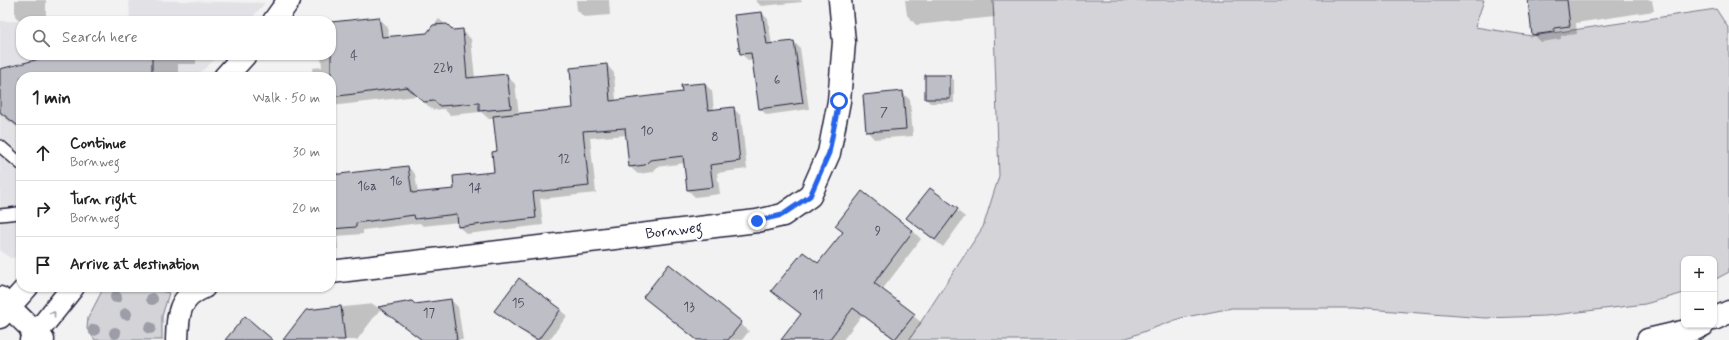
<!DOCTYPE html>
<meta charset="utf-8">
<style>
body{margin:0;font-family:Mynerve,sans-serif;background:#f2f2f2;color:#222}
.controls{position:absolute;right:12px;bottom:12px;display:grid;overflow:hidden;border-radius:8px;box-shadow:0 1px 3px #0004}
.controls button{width:36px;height:36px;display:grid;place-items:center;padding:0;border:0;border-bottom:1px solid #e0e0e0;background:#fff;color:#222;font:20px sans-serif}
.stop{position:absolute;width:12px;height:12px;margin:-9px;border:3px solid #2563eb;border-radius:50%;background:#fff}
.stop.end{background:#2563eb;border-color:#fff;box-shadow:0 1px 4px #0008}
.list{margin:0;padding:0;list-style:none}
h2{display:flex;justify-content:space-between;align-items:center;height:52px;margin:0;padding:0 16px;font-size:17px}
h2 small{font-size:13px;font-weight:400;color:#767676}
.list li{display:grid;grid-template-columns:26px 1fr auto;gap:12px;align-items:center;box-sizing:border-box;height:56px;padding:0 16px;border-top:1px solid #e0e0e0}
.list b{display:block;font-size:15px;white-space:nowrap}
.list p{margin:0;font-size:13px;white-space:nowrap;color:#767676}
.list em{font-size:13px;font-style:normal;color:#767676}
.icon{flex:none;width:22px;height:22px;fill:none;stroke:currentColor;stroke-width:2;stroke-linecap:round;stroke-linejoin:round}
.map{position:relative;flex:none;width:1729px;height:340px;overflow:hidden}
.search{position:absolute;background:#fff;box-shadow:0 1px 3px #0004;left:16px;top:16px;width:320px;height:44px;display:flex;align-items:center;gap:10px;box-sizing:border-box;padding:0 14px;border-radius:16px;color:#767676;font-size:15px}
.panel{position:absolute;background:#fff;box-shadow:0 1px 3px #0004;left:16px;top:72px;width:320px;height:220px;border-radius:16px}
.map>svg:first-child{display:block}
</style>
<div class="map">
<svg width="1729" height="340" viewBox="0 0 1729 340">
<rect width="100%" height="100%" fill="#f2f2f3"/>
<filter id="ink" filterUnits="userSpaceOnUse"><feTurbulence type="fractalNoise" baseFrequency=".025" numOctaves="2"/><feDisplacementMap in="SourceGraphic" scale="8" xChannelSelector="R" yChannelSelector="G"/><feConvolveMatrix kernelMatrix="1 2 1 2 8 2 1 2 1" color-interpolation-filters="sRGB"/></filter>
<g filter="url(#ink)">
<!-- built -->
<path fill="#e2e2e6" d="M129,0h11l125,3 -16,18h-119z
M0,21h35h-14v34h199l-25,22h-174v180l-11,1 -10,-8z"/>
<!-- green -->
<path fill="#d3d3d8" stroke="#7a7a8a" d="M993,0h491l-9,27 57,9 184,-27 13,20v243l-15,8v-21h-30v34l-39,11 -99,12 -61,2 -131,-10h-122l-51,10 -60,22h-212l74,-113 16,-51z
M104,287h40l25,6 -7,23v24h-67l-8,-11 1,-11z"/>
<!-- shadow -->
<path fill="#0003" d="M15,0h31v21l-25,1 -6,-6z
M576,0h33l1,15 -26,2 -7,-7z
M755,0h46l1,2 -41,4z
M905,0h88l2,17 -79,8 -9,-10z
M1529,0h123l2,11 -78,12 1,11 -16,2v3l-20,3 -8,-8z
M762,13l6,6 4,26 22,-3 6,6 9,61 -42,6 -7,-6 -7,-49h-5l-7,-6 -5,-38z
M379,18l9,9 1,10 38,-4 12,-14 14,12 9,-1 9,9 4,39 32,-2 8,8 4,30 56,-5 32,-44 7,8 2,28 67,-8 22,-9 7,7 2,20 19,-3 8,8 6,53 -30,4 3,21 -25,3 -7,-7 -3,-27 -28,4 -4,5 -15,2 -8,-7 -3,-32 -37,3 6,55 -56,6 3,26 -76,9 -8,-7v-5l-36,4 -3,-3 -57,7v4l-26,2 1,13h-7v-79h4l5,5 68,-8 7,7 3,20 37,-4 41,-17 2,-21 -4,-33h-5l-8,-7 -31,3 -6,-6 -11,1 -16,-14 -86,10v-29h-18l-1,-9 10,-1 -1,-12h10v-32z
M59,55h137v9h-18v12l-15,-1v2h-142v53l-21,-16v-44z
M950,76l4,4v23h-24l-4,-4z
M902,92l8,8 3,36 -39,3 -7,-8z
M930,189l35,28 -22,30 -36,-29z
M836,226l77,5 8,8 -39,51 40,33 -13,17h-14l-33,-25 -19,25h-61l19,-25 -28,-24 45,-27 25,-31z
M669,266l80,65 -7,9h-45l-53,-44z
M451,300l7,7 5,33h-42l-40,-32 -24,32h-62l11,-29 67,-7 5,4 33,-6 4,3z
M560,310l7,6 -18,24h-15l-32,-23 -6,-6z"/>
<!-- building -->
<path fill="#bebec6" stroke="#22223b" d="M1528,0h39l3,26 -16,2v4l-22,3z
M762,12l5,32 27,-3 9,62 -44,6 -8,-56 -11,1 -6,-39z
M379,17l3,20 45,-4 6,-8 14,-1 6,6 10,-1 4,49 40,-4 4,34 -32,3v-8l-39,3 -6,-5 -10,1 -17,-15 -76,10v-75z
M55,55h97v22h-131v51l-21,-16v-43z
M607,64l3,37 72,-9 -1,-7 24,-2 3,27 26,-3 6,54 -30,4 3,22 -26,3 -4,-34 -33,4 -5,5 -16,2 -4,-39 -42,3 6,55 -56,6 3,26 -78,9 -1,-13 -42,5 -1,-4 -58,8v4l-25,2v-54l77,-9 4,27 42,-4 -1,-13 41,-4 -2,-20 5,-1 -4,-35 80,-8 -3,-40z
M925,75h25v24h-25z
M903,91l3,38 -40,3 -3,-37z
M930,188l28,21 -23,31 -29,-22z
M862,191l51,40 -39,52 41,31 -20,25 -42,-31 -24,32h-48l20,-26 -30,-23 32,-39 15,11 25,-31 -8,-6z
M669,264l73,58 -14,18h-31l-54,-43z
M519,278l42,31 -23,31 -19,-11 -25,-18z
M451,299l6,41h-35l-44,-33 34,-6 3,3z
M341,306l4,34h-62l23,-30z
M245,316l28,24h-48z"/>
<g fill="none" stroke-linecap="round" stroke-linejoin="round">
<!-- service casing -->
<g stroke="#22223b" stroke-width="14">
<path id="service" d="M0,146l21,18
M0,215l19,-2 2,-2"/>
</g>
<!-- minor casing -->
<g stroke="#22223b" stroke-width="25">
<path id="minor" d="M274,21l15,-21
M225,77l20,-22
M331,272l426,-51 26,-6 27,-19 19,-43 10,-52 5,-59 -4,-42
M0,317l27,-30
M31,340l42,-53
M177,340c1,-26 1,-42 27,-53"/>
</g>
<!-- secondary casing -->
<g stroke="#22223b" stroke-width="25">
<path id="secondary" d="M0,298l43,42"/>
</g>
<!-- motorway casing -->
<g stroke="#22223b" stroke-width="25">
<path id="motorway" d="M1714,319l15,-7
M1648,340l47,-11 8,-4"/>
</g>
<!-- service -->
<use href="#service" stroke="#fff" stroke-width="11"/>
<!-- minor -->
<use href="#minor" stroke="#fff" stroke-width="22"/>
<!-- secondary -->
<use href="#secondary" stroke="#fff" stroke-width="22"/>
<!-- motorway -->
<use href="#motorway" stroke="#fff" stroke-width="22"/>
</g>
<!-- trees -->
<g fill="#9d9da8">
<circle cx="116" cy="297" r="6"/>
<circle cx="152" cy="299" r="6"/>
<circle cx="126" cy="314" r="6"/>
<circle cx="150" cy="328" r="6"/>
<circle cx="94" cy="330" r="6"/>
<circle cx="115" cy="333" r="6"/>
</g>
<!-- one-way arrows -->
<defs><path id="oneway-chevron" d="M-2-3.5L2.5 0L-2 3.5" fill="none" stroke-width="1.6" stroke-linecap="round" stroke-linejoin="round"/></defs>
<use stroke="#9c9ca7" href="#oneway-chevron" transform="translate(53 314) rotate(-53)"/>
</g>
<g fill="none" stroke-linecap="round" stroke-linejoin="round" filter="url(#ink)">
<!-- route -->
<path stroke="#2563eb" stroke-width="5" d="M757,221l25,-6 28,-19 19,-43 10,-52"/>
</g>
<g text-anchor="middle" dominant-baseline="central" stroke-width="4" stroke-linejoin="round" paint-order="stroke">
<!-- number labels -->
<g font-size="13" fill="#49495e">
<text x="354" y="56">4</text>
<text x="443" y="68">22b</text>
<text x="777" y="80">6</text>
<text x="884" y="112">7</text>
<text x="647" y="131">10</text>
<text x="715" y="137">8</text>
<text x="564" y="159">12</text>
<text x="396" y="181">16</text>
<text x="367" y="186">16a</text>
<text x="475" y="188">14</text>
<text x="878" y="231">9</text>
<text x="818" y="295">11</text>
<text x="518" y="303">15</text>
<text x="689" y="307">13</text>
<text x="429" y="313">17</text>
</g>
<!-- street labels -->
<g font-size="15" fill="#22223b" stroke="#fff">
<text transform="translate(674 231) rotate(-7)">Bornweg</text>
</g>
</g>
</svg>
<div class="controls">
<button>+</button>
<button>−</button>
</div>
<div class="stop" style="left:839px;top:101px"></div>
<div class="stop end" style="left:757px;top:221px"></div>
<div class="search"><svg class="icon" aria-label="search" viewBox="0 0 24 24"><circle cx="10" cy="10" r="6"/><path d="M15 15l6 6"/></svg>Search here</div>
<section class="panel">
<h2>1 min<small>Walk · 50 m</small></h2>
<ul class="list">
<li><svg class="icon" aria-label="ahead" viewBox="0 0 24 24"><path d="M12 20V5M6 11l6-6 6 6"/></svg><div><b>Continue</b><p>Bornweg</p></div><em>30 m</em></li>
<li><svg class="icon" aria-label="right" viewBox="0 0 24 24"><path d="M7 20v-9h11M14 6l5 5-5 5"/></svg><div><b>Turn right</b><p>Bornweg</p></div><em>20 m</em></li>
<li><svg class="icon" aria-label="arrive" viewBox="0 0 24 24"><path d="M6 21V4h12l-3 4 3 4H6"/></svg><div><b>Arrive at destination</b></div></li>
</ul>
</section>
</div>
